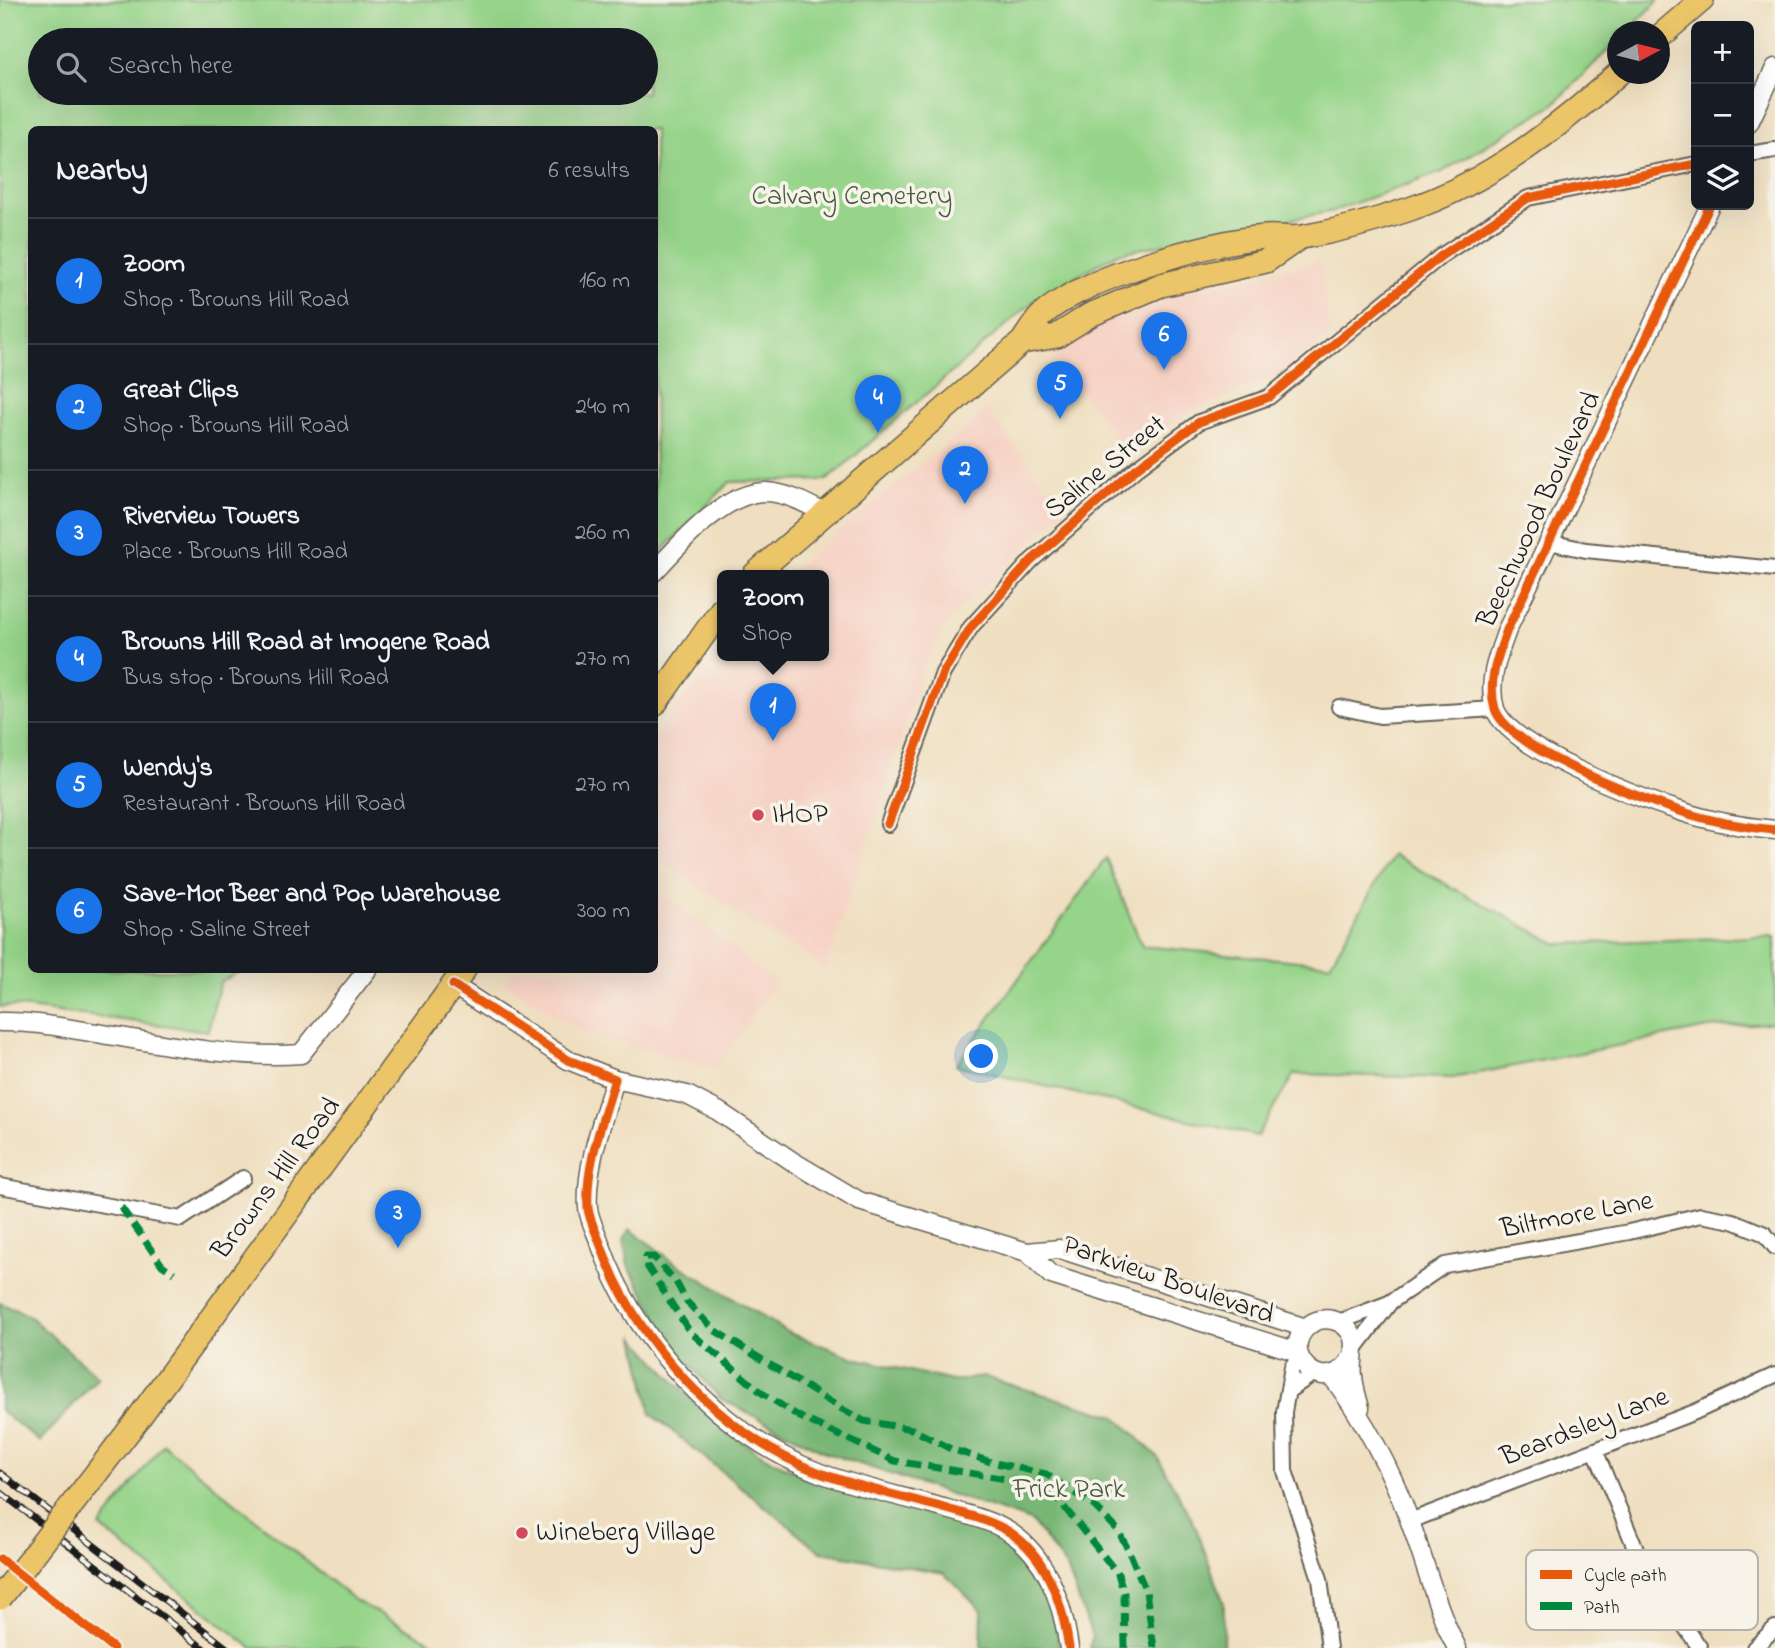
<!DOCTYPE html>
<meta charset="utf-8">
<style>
body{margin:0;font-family:"Indie Flower",sans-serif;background:#20242c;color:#f1f3f6}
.controls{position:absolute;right:21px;top:21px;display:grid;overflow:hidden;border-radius:10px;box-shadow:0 7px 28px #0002}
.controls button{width:63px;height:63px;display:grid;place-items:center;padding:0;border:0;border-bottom:2px solid #363941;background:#171b24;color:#f1f3f6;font:35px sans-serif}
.compass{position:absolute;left:1607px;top:21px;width:63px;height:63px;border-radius:50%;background:#171b24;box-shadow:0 7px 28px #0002;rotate:83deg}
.you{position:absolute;left:982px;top:1057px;width:24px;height:24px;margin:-18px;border:5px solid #fff;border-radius:50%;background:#1a73e8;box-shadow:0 0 0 10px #1a73e833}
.badge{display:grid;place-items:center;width:46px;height:46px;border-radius:50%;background:#1a73e8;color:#fff;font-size:23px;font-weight:700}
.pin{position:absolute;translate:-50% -58px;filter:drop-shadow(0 2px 4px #0008)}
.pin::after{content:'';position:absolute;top:37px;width:24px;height:21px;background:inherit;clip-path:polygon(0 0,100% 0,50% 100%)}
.popup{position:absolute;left:717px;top:570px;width:112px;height:91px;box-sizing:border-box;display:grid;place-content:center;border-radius:10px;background:#171b24;filter:drop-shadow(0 2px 5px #0005);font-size:23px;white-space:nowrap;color:#9ea1a6}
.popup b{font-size:26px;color:#f1f3f6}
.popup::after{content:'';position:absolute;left:50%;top:100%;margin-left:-14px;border:14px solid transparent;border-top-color:#171b24}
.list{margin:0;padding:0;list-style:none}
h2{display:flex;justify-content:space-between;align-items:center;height:91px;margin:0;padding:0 28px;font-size:30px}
h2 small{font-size:23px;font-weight:400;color:#9ea1a6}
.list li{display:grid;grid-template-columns:46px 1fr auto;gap:21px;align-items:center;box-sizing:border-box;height:126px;padding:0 28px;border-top:2px solid #363941}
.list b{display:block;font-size:26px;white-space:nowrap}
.list p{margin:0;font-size:23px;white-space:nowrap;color:#9ea1a6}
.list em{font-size:23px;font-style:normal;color:#9ea1a6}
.icon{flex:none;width:38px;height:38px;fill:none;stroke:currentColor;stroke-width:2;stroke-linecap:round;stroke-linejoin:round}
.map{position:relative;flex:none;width:1775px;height:1648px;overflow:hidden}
.search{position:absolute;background:#171b24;box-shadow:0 7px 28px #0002;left:28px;top:28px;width:630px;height:77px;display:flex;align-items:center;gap:18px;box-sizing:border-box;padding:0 24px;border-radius:38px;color:#9ea1a6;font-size:26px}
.panel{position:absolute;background:#171b24;box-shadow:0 7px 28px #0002;left:28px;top:126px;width:630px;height:847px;border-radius:10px}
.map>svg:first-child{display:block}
</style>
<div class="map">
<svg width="1775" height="1648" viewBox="0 0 1775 1648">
<rect width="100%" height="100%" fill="#f7f3e8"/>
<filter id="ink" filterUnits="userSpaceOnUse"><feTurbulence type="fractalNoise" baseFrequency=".0143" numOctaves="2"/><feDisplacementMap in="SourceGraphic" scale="14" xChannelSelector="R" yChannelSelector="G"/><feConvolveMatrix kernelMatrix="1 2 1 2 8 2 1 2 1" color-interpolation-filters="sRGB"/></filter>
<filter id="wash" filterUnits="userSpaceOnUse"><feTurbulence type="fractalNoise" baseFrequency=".00686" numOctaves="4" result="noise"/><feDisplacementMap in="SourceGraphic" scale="28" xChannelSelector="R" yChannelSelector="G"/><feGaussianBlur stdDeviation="1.57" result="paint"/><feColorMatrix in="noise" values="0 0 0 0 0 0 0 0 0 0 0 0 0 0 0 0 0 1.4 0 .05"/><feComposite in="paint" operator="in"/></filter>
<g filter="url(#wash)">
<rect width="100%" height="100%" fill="#efdfc0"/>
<!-- built -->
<path fill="#f6d2c4" d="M1321,261l8,75 -43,36 -94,39 -62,44 -84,-108 73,-40z
M987,410l78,101 -113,105 -26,45 -100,308 -171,-110v-121l67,-95v12h102v-80h-39z
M655,887l121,95 -60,86 -129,-33 -82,-51 9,-14h140z"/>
<!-- green -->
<path fill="#95d489" stroke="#587852" stroke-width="2" fill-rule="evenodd" d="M0,0h1659l-31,31 -10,1 -1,9 -63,63 -112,68 -109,39 -215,42 -83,47 -208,180 -97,2 -75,76 -1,-428h-622v840h211l-23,12 -12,49 -196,-25 -12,1zM40,40h606v53h-606z
M1392,855l165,89 218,-8v86l-67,6 -255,50 -159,-4 -37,62 -301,-71 150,-207 36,88 188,18z
M163,1444l191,156 90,48h-192l-152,-121z"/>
<!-- forest -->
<path fill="#78b675" stroke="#4a6948" stroke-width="2" d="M630,1229l44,33 115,71 66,25 97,23 33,-4 130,39 42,40 37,67 30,80 -1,45h-133l2,-12 -25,-68 -36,-47 -204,-68 -106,-54 -47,-52 -46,-82 -5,-25z
M0,1303l28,12 70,62 -58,65 -40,-32z
M635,1337c45,52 87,101 151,130 43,20 91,32 136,45 29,8 65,15 89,34 31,25 48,63 48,102h-78l1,-37 -38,-38 -123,-21 -170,-138z"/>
</g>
<g filter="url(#ink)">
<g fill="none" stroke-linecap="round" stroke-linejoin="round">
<!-- minor casing -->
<g stroke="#666055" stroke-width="18">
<path id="minor" d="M1749,154l26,-4
M1549,542l37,8 189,19
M1339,707l41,9 115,-7
M888,824l55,-151 28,-46 60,-66 106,-93 62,-46 70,-25 172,-141 87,-58 168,-34
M0,1186l181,33 62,-41
M1339,1322l50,-19 56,-38 184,-33 72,-17 32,6 32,13 10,13
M1354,1350l35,-46
M1299,1355l-7,12 -8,45 1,59 35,108 9,69
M1288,1391l26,-18
M1595,1450l48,117 57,81
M1410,1521l285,-109 80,-37
M1754,1648l21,-20"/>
</g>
<!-- tertiary casing -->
<g stroke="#666055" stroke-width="21">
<path id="tertiary" d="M1749,123l26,-55
M1710,205l-203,425c-9,25 -20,52 -12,79 14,40 144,89 185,102 29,10 64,16 95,19
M654,572c26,-28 71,-81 112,-80 22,1 41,12 60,22
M453,985l115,75 47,19 72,16 31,16 74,50 67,40 168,51 33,-3 246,79
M0,1022c33,-1 64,6 97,11 64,11 139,26 204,21l66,-84
M615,1079c-11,39 -30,86 -27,129 1,11 8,24 12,35 34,98 121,192 220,230 40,15 85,24 127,36 21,6 46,12 64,24 37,25 52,73 58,115
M1027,1252l24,23 247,77
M1352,1357c-26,45 -76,-4 -44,-31 15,-13 39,-6 45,12 3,12 -2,26 0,38 1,11 4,22 7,32
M1331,1375c33,44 60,94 79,147 16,42 26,86 47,126"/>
</g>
<!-- primary casing -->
<g stroke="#666055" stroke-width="26">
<path id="primary" d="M1660,36l42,-36
M1022,342l35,-6 33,-21 71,-30 105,-24 33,-23
M754,575l268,-233c6,-8 12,-19 19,-26 40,-38 169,-75 224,-79 12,-1 25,2 37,0 36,-6 73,-16 108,-28 79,-27 146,-80 208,-135
M654,705l68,-96
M135,1423l329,-453"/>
</g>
<!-- minor -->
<use href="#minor" stroke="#fff" stroke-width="14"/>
<!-- tertiary -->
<use href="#tertiary" stroke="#fff" stroke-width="18"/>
<!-- primary -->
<use href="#primary" stroke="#edc569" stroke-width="23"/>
<!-- rail casing -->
<g stroke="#1c1c1c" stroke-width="7">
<path id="rail" d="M0,1473l227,175
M0,1492l203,156"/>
</g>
<!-- rail -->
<use href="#rail" stroke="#f7f3e8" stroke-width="4.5" stroke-dasharray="13" stroke-linecap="butt"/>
<!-- primary-bridge casing -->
<g stroke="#666055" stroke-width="26" stroke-linecap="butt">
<path id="primary-bridge" d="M0,1598l135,-175"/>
</g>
<!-- primary-bridge -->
<use href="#primary-bridge" stroke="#edc569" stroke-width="23"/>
<!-- quiet -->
<path stroke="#00873e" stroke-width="7" stroke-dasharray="14 7" stroke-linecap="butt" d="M121,1207l41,58 12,8
M1125,1648l-1,-55 -6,-19 -66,-82 -27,-10 -130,-21 -95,-44 -38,-24 -72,-61 -43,-66 -1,-9h8l22,25 11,20 27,28 128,79 22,12 48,8 39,20 40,13 55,12 48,32 23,23 11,20 18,42 8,57"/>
<!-- cycleway casing -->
<g stroke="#f7f3e8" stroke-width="13">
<path id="cycleway" d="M1710,205l-203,425c-9,25 -20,52 -12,79 14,40 144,89 185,102 29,10 64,16 95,19
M888,824l55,-151 28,-46 60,-66 106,-93 62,-46 70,-25 172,-141 87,-58 168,-34
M453,985l115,75 47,19c-11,39 -30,86 -27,129 1,11 8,24 12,35 34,98 121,192 220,230 40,15 85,24 127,36 21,6 46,12 64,24 37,25 52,73 58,115
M0,1559l113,89"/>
</g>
<!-- cycleway -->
<use href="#cycleway" stroke="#e8590c" stroke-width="9"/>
</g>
</g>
<!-- markers -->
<g fill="#d1495b" stroke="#f7f3e8" stroke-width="2.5">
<circle cx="758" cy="815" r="7"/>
<circle cx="522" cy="1533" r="7"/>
</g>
<g text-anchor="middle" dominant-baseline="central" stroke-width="7" stroke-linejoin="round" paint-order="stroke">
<!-- park labels -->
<g font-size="28" fill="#465c42" stroke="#f7f3e8">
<text x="852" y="197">Calvary Cemetery</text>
<text x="1069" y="1490">Frick Park</text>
</g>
<!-- street labels -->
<g font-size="28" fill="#1c1c1c" stroke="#f7f3e8">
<text transform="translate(1106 468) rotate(-39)">Saline Street</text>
<text transform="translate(1540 510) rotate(-65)">Beechwood Boulevard</text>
<text transform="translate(277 1179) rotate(-53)">Browns Hill Road</text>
<text transform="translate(1577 1216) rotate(-11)">Biltmore Lane</text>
<text transform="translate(1168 1281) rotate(19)">Parkview Boulevard</text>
<text transform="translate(1585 1428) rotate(-21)">Beardsley Lane</text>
</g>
<!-- poi labels -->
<g font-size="28" fill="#1c1c1c" stroke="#f7f3e8" text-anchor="start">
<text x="772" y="815">IHOP</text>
<text x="536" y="1533">Wineberg Village</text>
</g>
</g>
<!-- legend -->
<rect x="1526" y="1550" width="232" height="80" rx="10" fill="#f7f3e8" stroke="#b5b2ab" stroke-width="2"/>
<rect x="1540" y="1570" width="32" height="9" fill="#e8590c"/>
<rect x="1540" y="1602" width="32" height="8" fill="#00873e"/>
<g font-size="19" fill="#1c1c1c">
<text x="1584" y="1581">Cycle path</text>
<text x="1584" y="1613">Path</text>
</g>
</svg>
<div class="controls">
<button>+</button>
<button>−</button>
<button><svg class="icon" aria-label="layers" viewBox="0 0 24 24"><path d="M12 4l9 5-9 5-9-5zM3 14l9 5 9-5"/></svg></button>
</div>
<svg class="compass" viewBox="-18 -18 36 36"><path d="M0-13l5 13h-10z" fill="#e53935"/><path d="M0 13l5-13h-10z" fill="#9ea1a6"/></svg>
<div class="you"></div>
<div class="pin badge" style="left:773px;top:741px">1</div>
<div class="popup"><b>Zoom</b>Shop</div>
<div class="pin badge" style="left:965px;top:504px">2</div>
<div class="pin badge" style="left:398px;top:1248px">3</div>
<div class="pin badge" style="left:878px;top:433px">4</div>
<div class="pin badge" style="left:1060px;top:419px">5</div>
<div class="pin badge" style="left:1164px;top:370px">6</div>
<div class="search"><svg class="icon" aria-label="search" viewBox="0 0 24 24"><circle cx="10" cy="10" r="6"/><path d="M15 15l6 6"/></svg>Search here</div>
<section class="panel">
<h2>Nearby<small>6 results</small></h2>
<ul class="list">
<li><span class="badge">1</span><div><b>Zoom</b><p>Shop · Browns Hill Road</p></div><em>160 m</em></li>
<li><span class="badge">2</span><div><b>Great Clips</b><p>Shop · Browns Hill Road</p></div><em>240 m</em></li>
<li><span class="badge">3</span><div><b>Riverview Towers</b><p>Place · Browns Hill Road</p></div><em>260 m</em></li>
<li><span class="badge">4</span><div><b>Browns Hill Road at Imogene Road</b><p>Bus stop · Browns Hill Road</p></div><em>270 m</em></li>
<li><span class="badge">5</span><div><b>Wendy's</b><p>Restaurant · Browns Hill Road</p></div><em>270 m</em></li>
<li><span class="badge">6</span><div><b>Save-Mor Beer and Pop Warehouse</b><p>Shop · Saline Street</p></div><em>300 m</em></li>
</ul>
</section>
</div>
